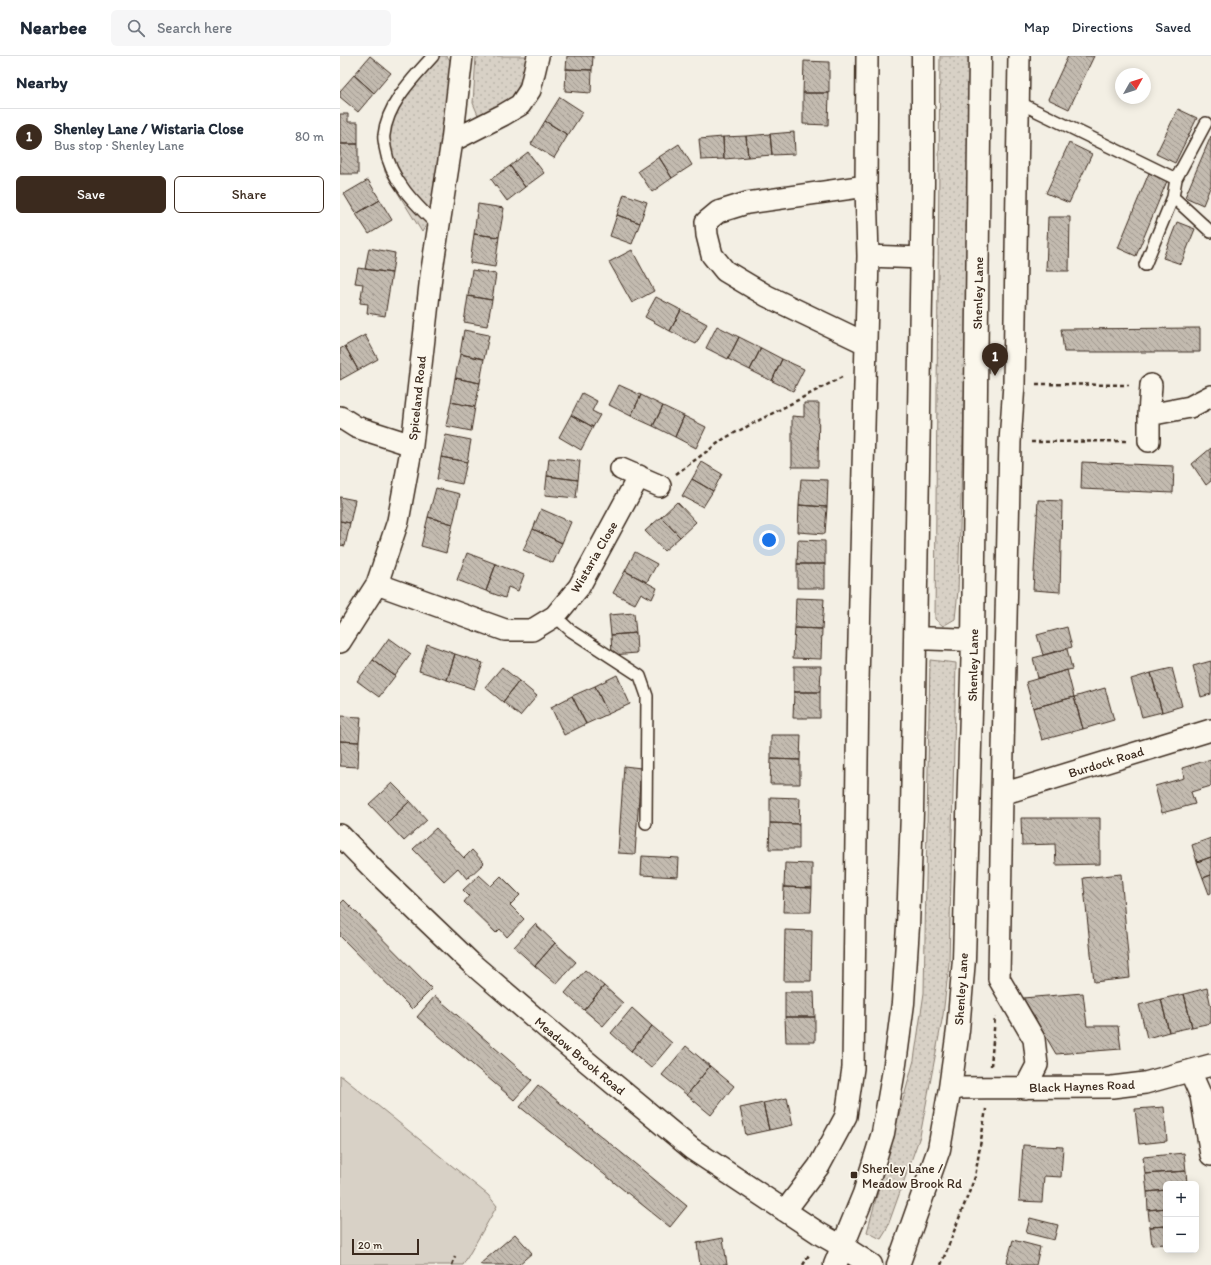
<!DOCTYPE html>
<meta charset="utf-8">
<style>
body{margin:0;font-family:Itim,sans-serif;background:#f6f6f7;color:#1f2937}
.controls{position:absolute;right:12px;bottom:12px;display:grid;overflow:hidden;border-radius:6px;box-shadow:0 2px 10px #0003}
.controls button{width:36px;height:36px;display:grid;place-items:center;padding:0;border:0;border-bottom:1px solid #e0e1e3;background:#fff;color:#1f2937;font:20px sans-serif}
.compass{position:absolute;left:775px;top:12px;width:36px;height:36px;border-radius:50%;background:#fff;box-shadow:0 2px 10px #0003;rotate:51deg}
.scale{position:absolute;left:12px;bottom:10px;width:67px;box-sizing:border-box;padding-left:4px;border:2px solid #3b2a1e;border-top:0;font-size:11px;line-height:14px;white-space:nowrap;color:#3b2a1e;-webkit-text-stroke:3px #fbf7ec;paint-order:stroke}
.you{position:absolute;left:429px;top:484px;width:14px;height:14px;margin:-10px;border:3px solid #fff;border-radius:50%;background:#1a73e8;box-shadow:0 0 0 6px #1a73e833}
.badge{display:grid;place-items:center;width:26px;height:26px;border-radius:50%;background:#3b2a1e;color:#fff;font-size:13px;font-weight:700}
.pin{position:absolute;translate:-50% -33px;filter:drop-shadow(0 1px 2px #0008)}
.pin::after{content:'';position:absolute;top:21px;width:14px;height:12px;background:inherit;clip-path:polygon(0 0,100% 0,50% 100%)}
.list{margin:0;padding:0;list-style:none}
h2{display:flex;justify-content:space-between;align-items:center;height:52px;margin:0;padding:0 16px;font-size:17px}
h2 small{font-size:13px;font-weight:400;color:#747a83}
.list li{display:grid;grid-template-columns:26px 1fr auto;gap:12px;align-items:center;box-sizing:border-box;height:56px;padding:0 16px;border-top:1px solid #e0e1e3}
.list b{display:block;font-size:15px;white-space:nowrap}
.list p{margin:0;font-size:13px;white-space:nowrap;color:#747a83}
.list em{font-size:13px;font-style:normal;color:#747a83}
.actions{display:flex;gap:8px;padding:12px 16px}
.actions a{flex:1;padding:9px 0;border:1px solid #3b2a1e;border-radius:6px;text-align:center;font-size:14px;color:#3b2a1e}
.actions .main{background:#3b2a1e;color:#fff}
.icon{flex:none;width:22px;height:22px;fill:none;stroke:currentColor;stroke-width:2;stroke-linecap:round;stroke-linejoin:round}
.map{position:relative;flex:none;width:871px;height:1209px;overflow:hidden}
header{display:flex;align-items:center;gap:24px;box-sizing:border-box;height:56px;padding:0 20px;background:#fff;border-bottom:1px solid #e0e1e3}
header strong{font-size:19px}
nav{display:flex;gap:22px;margin-inline-start:auto;font-size:14px}
.search{width:280px;height:36px;background:#f6f6f7;display:flex;align-items:center;gap:10px;box-sizing:border-box;padding:0 14px;border-radius:6px;color:#747a83;font-size:15px}
main{display:flex}
aside{flex:1;background:#fff}
.map>svg:first-child{display:block}
</style>
<header>
<strong>Nearbee</strong>
<div class="search"><svg class="icon" aria-label="search" viewBox="0 0 24 24"><circle cx="10" cy="10" r="6"/><path d="M15 15l6 6"/></svg>Search here</div>
<nav><a>Map</a><a>Directions</a><a>Saved</a></nav>
</header>
<main>
<aside>
<h2>Nearby<small></small></h2>
<ul class="list">
<li><span class="badge">1</span><div><b>Shenley Lane / Wistaria Close</b><p>Bus stop · Shenley Lane</p></div><em>80 m</em></li>
</ul>
<div class="actions"><a class="main">Save</a><a>Share</a></div>
</aside>
<div class="map">
<svg width="871" height="1209" viewBox="0 0 871 1209">
<defs>
<pattern id="grass-dots" width="8" height="8" patternUnits="userSpaceOnUse"><rect width="8" height="8" fill="#d8d1c6"/><path d="M2 2h.1M6 6h.1" fill="none" stroke="#bab4aa" stroke-width="1.8" stroke-linecap="round"/></pattern>
<pattern id="building-back-hatch" width="6" height="6" patternUnits="userSpaceOnUse"><rect width="6" height="6" fill="#c3bbb0"/><path d="M-1 5l2 2M0 0l6 6M5-1l2 2" fill="none" stroke="#a0988f"/></pattern>
</defs>
<rect width="100%" height="100%" fill="#f3efe4"/>
<filter id="ink" filterUnits="userSpaceOnUse"><feTurbulence type="fractalNoise" baseFrequency=".025" numOctaves="2"/><feDisplacementMap in="SourceGraphic" scale="8" xChannelSelector="R" yChannelSelector="G"/><feConvolveMatrix kernelMatrix="1 2 1 2 8 2 1 2 1" color-interpolation-filters="sRGB"/></filter>
<g filter="url(#ink)">
<!-- grass -->
<path fill="url(#grass-dots)" stroke="#8a7e72" d="M94,0h13l7,10 -19,144 -13,22 -37,-60 -6,-33 49,-81z
M136,0h53v4l-14,35 -14,12 -23,8 -5,-12z
M600,0h29l1,164 -12,371 -3,28 -12,7 -8,-7z
M590,604l26,3 -7,301 -6,51 -23,121 -34,95 -5,8 -14,-7 47,-172 10,-67z"/>
<!-- park -->
<path fill="#d8d1c6" stroke="#8a7e72" d="M0,1019l148,120 9,11 -34,59h-123z"/>
<!-- building -->
<path fill="url(#building-back-hatch)" stroke="#3b2a1e" d="M30,0l21,17 -17,20 -20,-18z
M227,0h26l-1,14 -26,-1z
M728,0h26l-25,53 -21,-10z
M464,5l25,1v31h-26z
M226,13l26,1 -1,23 -26,-2z
M14,19l20,18 -16,19 -18,-15v-6z
M463,37h26l-1,32 -25,-1z
M220,41l23,15 -15,23 -23,-14z
M838,53l19,9 -22,45 -19,-9z
M0,58h8v8h10v22h-18z
M205,65l23,14 -14,23 -23,-14z
M454,76l1,22 -23,1 -2,-21z
M430,78l2,21 -24,2 -2,-21z
M406,80l2,21 -24,2 -1,-22z
M871,80v49l-8,20 -18,-8z
M383,81l1,22 -23,1 -2,-21z
M729,87l23,11 -23,49 -23,-10z
M0,88h18v30h-18z
M339,88l13,21 -20,13 -13,-21z
M188,96l16,21 -19,14 -15,-21z
M319,101l13,21 -20,14 -14,-21z
M170,110l15,21 -18,14 -16,-22z
M809,117l18,8 -31,75 -18,-8z
M28,124l12,20 -24,14 -12,-20z
M284,138l23,8 -7,21 -23,-8z
M40,144l12,20 -23,14 -13,-20z
M138,148l26,4 -5,29 -25,-3z
M277,159l23,8 -8,21 -22,-8z
M708,161h22l-1,54h-23z
M837,166l18,7 -14,35 -18,-6z
M134,178l25,3 -4,30 -25,-4z
M29,192l26,5 -3,20 -27,-4z
M292,194l22,41 -22,12 -23,-41z
M18,212l34,5 -7,43 -18,-3 1,-9 -8,-1 3,-19 -8,-1z
M132,214l24,4 -4,26 -24,-4z
M128,240l24,4 -5,26 -23,-4z
M316,241l25,13 -11,21 -25,-14z
M341,254l26,14 -11,20 -26,-13z
M377,270l22,11 -11,22 -22,-11z
M860,272v24h-136l-3,-23z
M124,274l25,5 -5,24 -24,-5z
M25,279l13,24 -20,11 -13,-24z
M399,281l22,11 -11,22 -22,-11z
M5,290l13,24 -18,10v-31z
M421,292l21,11 -10,22 -22,-11z
M120,298l24,5 -4,24 -25,-5z
M442,303l22,10 -11,22 -21,-10z
M115,322l25,5 -5,24 -24,-5z
M279,329l22,10 -10,21 -22,-11z
M242,337l15,8 -5,10 8,4 -7,12 -22,-12z
M301,339l22,11 -10,20 -22,-10z
M111,346l24,5 -4,24 -25,-5z
M464,347h15l-1,64h-26v-51l12,1z
M323,350l21,10 -9,21 -22,-11z
M231,359l22,12 -12,23 -22,-13z
M344,360l22,11 -10,21 -21,-11z
M106,379l25,5 -4,22 -26,-5z
M871,392v33l-5,4 -14,-21z
M101,401l26,5 -5,22 -25,-5z
M209,402l31,3 -2,19 -31,-4z
M362,406l20,12 -9,17 -21,-12z
M742,406l92,4 -1,27 -92,-4z
M207,420l31,4 -2,18 -31,-3z
M352,423l21,12 -10,16 -21,-11z
M461,423l27,1 -1,27 -28,-2z
M96,432l24,6 -7,30 -25,-7z
M0,441l15,3 -5,23 -10,-2z
M698,444l24,1 -2,91 -27,-2z
M337,446l19,20 -16,15 -19,-20z
M459,449l28,2 -2,27 -27,-2z
M201,453l30,13 -9,21 -29,-14z
M88,461l25,7 -7,29 -25,-7z
M321,461l19,20 -16,14 -19,-20z
M0,465l10,2 -5,23 -5,-1z
M193,473l29,14 -9,20 -30,-13z
M458,484l27,1v23h-28z
M295,496l22,12 -10,18 -22,-11z
M127,497l29,11 -10,27 -29,-11z
M156,508l28,11 -6,16 -10,-4 -3,11 -19,-7z
M457,508h28v24h-28z
M285,515l32,17 -5,11 -11,-6 -6,11 -22,-11z
M456,542l28,1 -2,30 -27,-1z
M294,557l2,20 -25,2 -2,-20z
M727,571l5,20 -29,8 -6,-20z
M455,572l27,1 -1,30 -28,-1z
M296,577l1,20 -25,2 -1,-20z
M49,582l22,16 -16,22 -22,-16z
M87,588l28,10 -8,26 -28,-9z
M727,593l5,20 -34,9 -5,-20z
M115,598l28,9 -9,26 -27,-9z
M33,604l22,16 -16,21 -22,-16z
M871,605v33l-10,3 -8,-31z
M454,610h27l-1,26h-26z
M162,611l17,14 -16,21 -18,-15z
M832,612l10,38 -20,6 -11,-39z
M727,614l7,27 -41,11 -7,-26z
M811,617l11,39 -20,5 -11,-38z
M277,619l13,29 -22,10 -13,-28z
M179,625l18,15 -17,20 -17,-14z
M255,630l13,28 -22,10 -14,-28z
M765,632l9,32 -31,9 -9,-32z
M454,636h26v26h-27z
M232,640l14,28 -22,11 -13,-28z
M734,641l9,32 -41,11 -9,-32z
M0,660l21,1 -2,25 -19,-1z
M431,679h30l-1,25 -29,-1z
M0,685l19,1 -1,25 -18,-1z
M431,703l29,1v24h-30z
M871,703v27l-20,6 4,12 -33,9 -7,-27 29,-8 -2,-10z
M284,710l17,2 -6,86 -17,-1z
M52,727l18,18 -23,22 -18,-19z
M430,741l30,1 -1,26 -29,-1z
M70,745l17,19 -23,21 -17,-18z
M681,762h79v46l-44,1 -1,-21 -33,1z
M430,767l29,1v25h-30z
M96,772l28,30 8,-8 12,13 -17,16 -9,-11 -14,13 -31,-32z
M871,782v19l-14,5 -5,-17z
M302,800l37,2 -1,19 -37,-2z
M871,801v18l-8,3 -6,-16z
M445,807l27,1v24l-28,-1z
M781,818l9,104 -36,4 -11,-104z
M139,819l12,11 10,-10 19,19 -10,10 14,14 -17,18 -7,-8 -4,4 -32,-31 5,-6 -6,-6z
M871,819v18l-2,1 -6,-16z
M444,831l28,1 -1,24h-28z
M4,844l88,89 -20,20 -72,-73v-32z
M195,868l20,19 -20,23 -21,-19z
M445,874l27,1 -1,50h-27z
M215,887l21,19 -20,22 -21,-18z
M245,914l19,16 -20,24 -19,-17z
M264,930l19,17 -20,23 -19,-16z
M867,932l4,19v16l-19,4 -8,-33z
M445,936h29l1,25h-30z
M743,937l4,33h31l3,23 -65,5 -33,-56z
M844,938l8,33 -23,5 -8,-33z
M95,940l97,84 -18,20 -97,-83z
M821,943l8,33 -22,6 -8,-33z
M292,952l20,18 -21,25 -20,-18z
M445,961h30v25h-29z
M312,970l20,17 -21,25 -20,-17z
M346,990l24,20 -23,29 -25,-20z
M370,1010l24,20 -23,29 -24,-20z
M198,1029l149,121 -17,21 -150,-120z
M447,1042l6,27 -24,5 -6,-27z
M423,1047l6,27 -23,5 -6,-27z
M824,1051l3,34 -28,3 -4,-35z
M683,1089l40,2 -2,30 -17,-1 -2,26 -23,-1z
M844,1097l2,18 -41,3 -2,-17z
M846,1115l1,13h-21v6l-19,2 -2,-18z
M826,1134v18l-18,2 -1,-18z
M826,1152v18l-16,1 -2,-17z
M690,1162l28,7 -4,15 -28,-7z
M826,1170v18l-14,1 -2,-18z
M175,1178l17,19 -14,12h-36l-2,-1z
M383,1182l4,27h-27l-3,-22z
M673,1184l27,7 -4,18h-19l-10,-3z"/>
<g fill="none" stroke-linecap="round" stroke-linejoin="round">
<!-- service casing -->
<g stroke="#3b2a1e" stroke-width="14">
<path id="service" d="M93,0c-20,22 -46,48 -49,79 -1,4 1,8 1,12 5,33 31,58 54,80
M678,46l158,77 -3,18 38,35
M836,123l30,-56
M805,209l28,-68
M215,560l16,15 69,45 7,20 -1,127"/>
</g>
<!-- minor casing -->
<g stroke="#3b2a1e" stroke-width="24">
<path id="minor" d="M679,0l-5,328 -4,58 -8,352 -3,185 35,60 3,26 -12,23
M112,85l51,-26 17,-10 10,-15 8,-34
M528,200l54,2
M525,287l-98,-47 -42,-25 -13,-16 -5,-20 -1,-13 12,-10 29,-9 119,-17
M809,359l2,-30
M0,361l16,10 56,18
M809,385v-26l41,-8 21,-11
M281,413l39,17
M37,528l128,46h27l23,-14 24,-29 60,-111
M0,586l37,-58 21,-63 14,-76 19,-169 21,-135 10,-85
M662,738l209,-64
M0,779l40,41 91,87 85,73 136,113 128,85 23,13
M850,1015l11,25 10,59
M610,1032l162,-1 33,-4 66,-18
M445,1155l34,-45 27,-50 7,-48 5,-385 10,-427 -2,-70 1,-130"/>
</g>
<!-- secondary casing -->
<g stroke="#3b2a1e" stroke-width="25">
<path id="secondary" d="M575,582l58,2
M503,1191l28,18
M495,1209l29,-71 19,-61 12,-69 8,-61 5,-77 4,-114 11,-629v-127
M558,1209l41,-116 11,-61 8,-58 6,-71 9,-319 7,-584"/>
</g>
<!-- path -->
<path stroke="#3b2a1e" stroke-width="2.5" stroke-dasharray="4 3" stroke-linecap="butt" d="M696,328l93,1
M691,386l97,-1
M336,418l49,-36 119,-62
M651,1010l4,-49
M112,1209l3,-8
M463,1209l7,-12
M601,1209l34,-88 11,-68"/>
<!-- service -->
<use href="#service" stroke="#fbf7ec" stroke-width="11"/>
<!-- minor -->
<use href="#minor" stroke="#fbf7ec" stroke-width="21"/>
<!-- secondary -->
<use href="#secondary" stroke="#fbf7ec" stroke-width="22"/>
</g>
</g>
<!-- markers -->
<rect fill="#3b2a1e" stroke="#fbf7ec" stroke-width="1.5" x="510" y="1115" width="8" height="8" rx="2"/>
<g text-anchor="middle" dominant-baseline="central" stroke-width="3.5" stroke-linejoin="round" paint-order="stroke">
<!-- street labels -->
<g font-size="13" fill="#3b2a1e" stroke="#fbf7ec">
<text transform="translate(638 237) rotate(-89)">Shenley Lane</text>
<text transform="translate(77 342) rotate(-84)">Spiceland Road</text>
<text transform="translate(254 501) rotate(-60)">Wistaria Close</text>
<text transform="translate(633 609) rotate(-89)">Shenley Lane</text>
<text transform="translate(766 706) rotate(-17)">Burdock Road</text>
<text transform="translate(621 933) rotate(-86)">Shenley Lane</text>
<text transform="translate(240 1000) rotate(40)">Meadow Brook Road</text>
<text transform="translate(742 1030) rotate(-2)">Black Haynes Road</text>
</g>
<!-- poi labels -->
<g font-size="13" fill="#3b2a1e" stroke="#fbf7ec" text-anchor="start">
<text x="522" y="1112">Shenley Lane /<tspan x="522" dy="15">Meadow Brook Rd</tspan></text>
</g>
</g>
</svg>
<div class="controls">
<button>+</button>
<button>−</button>
</div>
<svg class="compass" viewBox="-18 -18 36 36"><path d="M0-13l5 13h-10z" fill="#e53935"/><path d="M0 13l5-13h-10z" fill="#747a83"/></svg>
<div class="scale">20 m</div>
<div class="you"></div>
<div class="pin badge" style="left:655px;top:320px">1</div>
</div>
</main>
